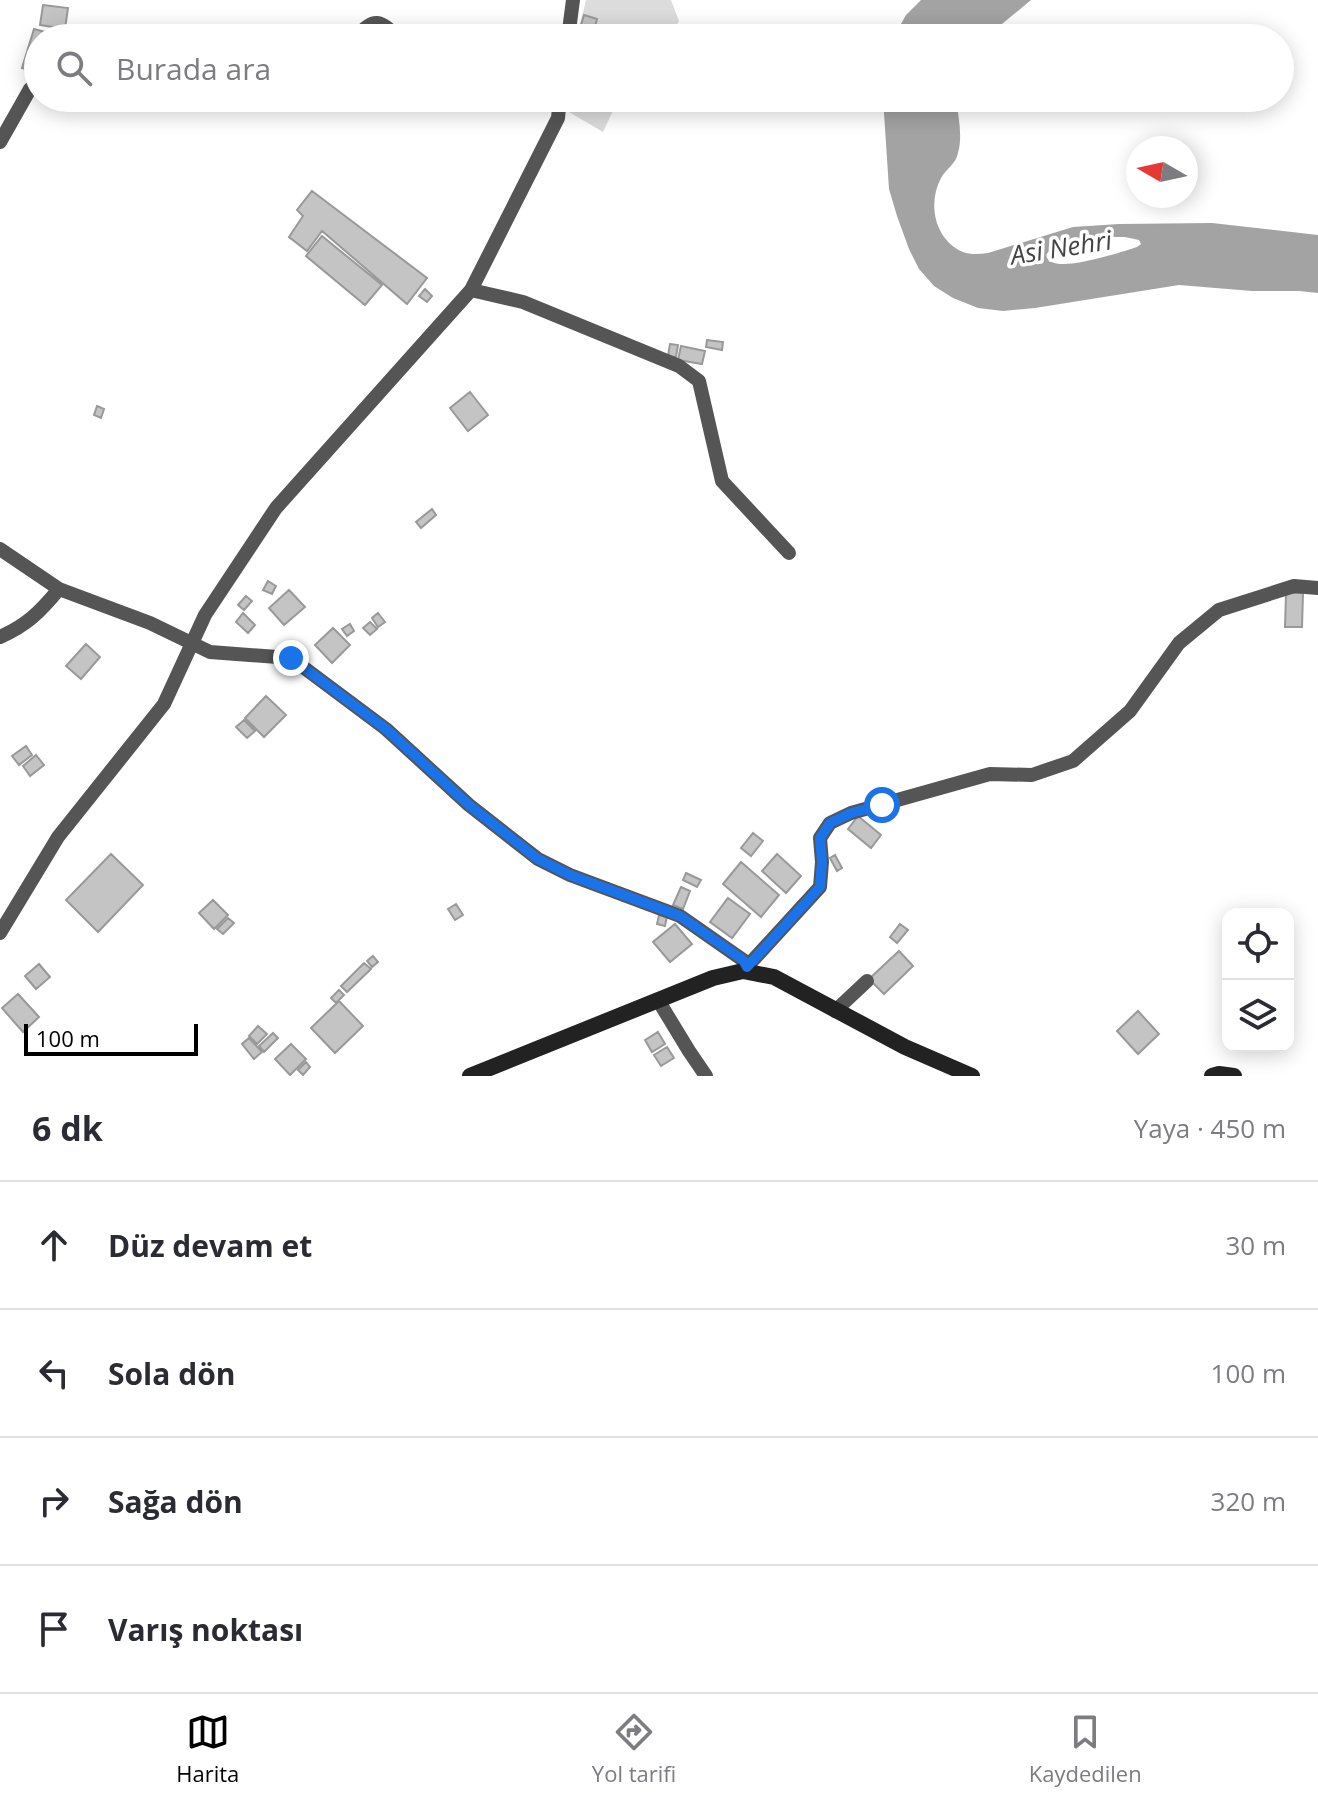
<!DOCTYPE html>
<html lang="tr">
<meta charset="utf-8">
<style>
body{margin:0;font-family:"Open Sans",sans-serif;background:#f7f7f7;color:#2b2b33}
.controls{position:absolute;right:24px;bottom:24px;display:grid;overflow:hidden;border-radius:16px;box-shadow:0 4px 20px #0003}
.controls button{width:72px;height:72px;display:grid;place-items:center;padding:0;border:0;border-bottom:2px solid #e1e1e2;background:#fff;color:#2b2b33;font:40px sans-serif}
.compass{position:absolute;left:1126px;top:136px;width:72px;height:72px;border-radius:50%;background:#fff;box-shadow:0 4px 20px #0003;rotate:279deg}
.scale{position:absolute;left:24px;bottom:20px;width:174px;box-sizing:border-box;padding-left:8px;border:4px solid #000;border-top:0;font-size:22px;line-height:28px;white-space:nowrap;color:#000;-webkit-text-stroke:6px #fff;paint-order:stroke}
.stop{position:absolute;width:24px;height:24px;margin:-18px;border:6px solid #1a73e8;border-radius:50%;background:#fff}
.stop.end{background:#1a73e8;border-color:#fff;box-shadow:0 2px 8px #0008}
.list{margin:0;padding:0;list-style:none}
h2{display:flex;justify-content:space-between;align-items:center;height:104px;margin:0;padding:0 32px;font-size:34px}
h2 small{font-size:26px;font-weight:400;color:#7c7c81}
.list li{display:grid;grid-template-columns:52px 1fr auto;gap:24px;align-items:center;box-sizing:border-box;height:128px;padding:0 32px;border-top:2px solid #e1e1e2}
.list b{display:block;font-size:30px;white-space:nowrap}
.list em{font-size:26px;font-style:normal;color:#7c7c81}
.icon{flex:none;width:44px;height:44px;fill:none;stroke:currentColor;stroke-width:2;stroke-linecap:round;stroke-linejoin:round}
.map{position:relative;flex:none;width:1318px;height:1076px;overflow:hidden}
.search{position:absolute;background:#fff;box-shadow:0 4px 20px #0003;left:24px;right:24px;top:24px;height:88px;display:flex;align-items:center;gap:20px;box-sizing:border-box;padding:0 28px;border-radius:44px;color:#7c7c81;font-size:30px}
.sheet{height:616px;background:#fff}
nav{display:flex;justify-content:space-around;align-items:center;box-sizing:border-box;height:112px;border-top:2px solid #e1e1e2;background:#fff;font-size:22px;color:#7c7c81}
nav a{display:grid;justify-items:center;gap:4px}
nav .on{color:#000}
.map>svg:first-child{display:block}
</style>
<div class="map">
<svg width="1318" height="1076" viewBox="0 0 1318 1076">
<rect width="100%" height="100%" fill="#fff"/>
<!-- green -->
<path fill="#dcdcdc" d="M586,0h85l8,21 -10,17h-92z
M570,98h49l-16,34 -34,-20z"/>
<!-- water -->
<path fill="#a3a3a3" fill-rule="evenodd" d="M921,0h110l-46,38h-92l13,-23z
M883,98h73c2,18 7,37 2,55 -2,11 -12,16 -17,25 -14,26 -6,62 22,74 8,3 17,2 25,1l85,-26 46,-3 93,-1 106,12v58l-19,-2h-47l-73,-6 -144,23 -32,3 -25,-3 -25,-10 -19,-12 -15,-17 -10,-20 -12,-33 -8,-27zM1109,237h16l14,3 2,4 -4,3c-15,5 -71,23 -85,15 -27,-15 53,-24 57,-25z"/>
<!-- building -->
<path fill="#c4c4c4" stroke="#999" stroke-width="2" d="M43,5l25,3 -3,21 -25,-4z
M584,15l13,4 -5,19h-15z
M34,29l11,3 -2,6h-5v16l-5,17 -11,-3z
M312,191l115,87 -20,26 -85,-73 -15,20 -18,-14 14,-21 -6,-6z
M322,236l60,49 -17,20 -59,-49z
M425,289l7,7 -5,6 -8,-6z
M707,340l16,2 -1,8 -16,-3z
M670,344l8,1 -2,12 -8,-1z
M681,346l24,5 -3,13 -24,-4z
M470,392l18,23 -20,16 -18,-23z
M97,406l7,3 -3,9 -7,-3z
M432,509l4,6 -15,13 -5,-6z
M268,581l8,5 -4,8 -9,-4z
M289,590l16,17 -21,18 -15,-17z
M1286,593h17l-1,34h-17z
M246,596l6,5 -8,9 -6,-5z
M243,613l12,12 -7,8 -12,-11z
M378,613l7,9 -7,5 -6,-9z
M370,622l7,7 -7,6 -7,-7z
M350,624l4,7 -7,5 -5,-7z
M333,628l17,17 -18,18 -17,-18z
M86,644l14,13 -19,22 -15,-13z
M266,696l20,19 -22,22 -19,-19z
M244,720l11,11 -8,7 -11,-11z
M26,746l6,9 -13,10 -7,-9z
M36,755l8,10 -14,11 -7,-10z
M858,816l23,19 -10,13 -23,-19z
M753,833l10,8 -12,15 -10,-8z
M111,854l32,31 -45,47 -32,-32z
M777,854l24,22 -15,17 -24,-22z
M835,855l7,13 -5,3 -7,-13z
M741,862l38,33 -18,22 -38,-33z
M686,873l15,7 -4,7 -14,-7z
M681,887l9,4 -7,18 -10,-4z
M728,898l22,16 -18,24 -22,-16z
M213,900l15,15 -14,14 -15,-16z
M456,904l7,11 -8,5 -7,-11z
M659,915l8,1 -2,10 -8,-2z
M228,918l6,5 -11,11 -6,-5z
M675,924l17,20 -22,18 -17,-20z
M900,924l8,6 -11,13 -7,-6z
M899,951l14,15 -29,28 -15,-15z
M373,956l5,6 -6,5 -5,-6z
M364,963l7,6 -24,23 -6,-6z
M39,964l11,13 -14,12 -11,-13z
M339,990l5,5 -8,8 -5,-5z
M18,994l21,23 -16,15 -21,-24z
M339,1001l24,25 -28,27 -24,-25z
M1138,1011l21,23 -21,20 -21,-23z
M258,1026l9,8 -10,10 -8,-8z
M658,1032l7,12 -13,8 -7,-12z
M273,1033l5,5 -14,14 -5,-6z
M249,1038l13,14 -8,7 -12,-15z
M291,1044l15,15 -16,16 -15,-16z
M667,1047l7,11 -13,8 -7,-11z
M306,1062l4,5 -7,8 -5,-5z"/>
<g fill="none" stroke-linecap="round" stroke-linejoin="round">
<!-- street -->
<path stroke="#555" stroke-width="14" d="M356,38c17,-22 25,-18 42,0
M568,38l5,-38
M0,142l30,-53
M471,290l52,12 156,64 20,15 23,100 67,72
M0,549l59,40 91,34 60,29 81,6 95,71 83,76 69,54 32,16 110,41 63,44 4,7
M0,637c27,-12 40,-25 59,-48
M0,933l58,-96 106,-133 41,-89 71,-107 195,-218 87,-172 2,-20
M743,971l77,-84 2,-25 -2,-24 10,-15 21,-10 139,-39 42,1 41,-14 57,-50 49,-68 40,-33 75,-24 24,2
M658,1000l31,51 17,25
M835,1011l32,-30"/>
<!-- secondary -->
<path stroke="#222" stroke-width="16" d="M470,1076l243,-98 30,-7 31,6 131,70 67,29
M1212,1076l7,-2 15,2"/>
</g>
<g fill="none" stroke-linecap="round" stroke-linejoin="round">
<!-- route -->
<path stroke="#1a73e8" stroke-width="10" d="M291,658l95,71 83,76 69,54 32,16 110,41 63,44 4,7 73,-80 2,-25 -2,-24 10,-15 21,-10 31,-8"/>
</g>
<g text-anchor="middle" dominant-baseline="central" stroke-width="7" stroke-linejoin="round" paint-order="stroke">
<!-- water labels -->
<g font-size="26" font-style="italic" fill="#444" stroke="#fff">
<text transform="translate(1061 247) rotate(-9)">Asi Nehri</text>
</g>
</g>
</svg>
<div class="controls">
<button><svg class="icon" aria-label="locate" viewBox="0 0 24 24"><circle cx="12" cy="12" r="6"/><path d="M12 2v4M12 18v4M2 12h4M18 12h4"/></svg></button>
<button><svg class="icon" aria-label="layers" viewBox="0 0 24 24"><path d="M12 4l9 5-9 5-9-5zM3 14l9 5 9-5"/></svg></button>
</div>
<svg class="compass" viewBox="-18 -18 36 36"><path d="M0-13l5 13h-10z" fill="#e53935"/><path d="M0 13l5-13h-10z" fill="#7c7c81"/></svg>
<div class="scale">100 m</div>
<div class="stop" style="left:882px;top:805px"></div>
<div class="stop end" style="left:291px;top:658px"></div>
<div class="search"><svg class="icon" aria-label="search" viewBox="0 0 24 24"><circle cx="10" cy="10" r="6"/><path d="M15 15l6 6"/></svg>Burada ara</div>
</div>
<section class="sheet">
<h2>6 dk<small>Yaya · 450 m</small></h2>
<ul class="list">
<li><svg class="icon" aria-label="ahead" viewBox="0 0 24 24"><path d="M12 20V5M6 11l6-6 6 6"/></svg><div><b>Düz devam et</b></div><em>30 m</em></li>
<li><svg class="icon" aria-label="left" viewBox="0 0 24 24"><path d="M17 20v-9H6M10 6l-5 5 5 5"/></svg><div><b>Sola dön</b></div><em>100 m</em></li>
<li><svg class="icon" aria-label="right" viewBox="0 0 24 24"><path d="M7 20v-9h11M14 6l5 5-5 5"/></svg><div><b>Sağa dön</b></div><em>320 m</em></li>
<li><svg class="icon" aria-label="arrive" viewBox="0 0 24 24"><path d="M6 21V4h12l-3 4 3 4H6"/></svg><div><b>Varış noktası</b></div></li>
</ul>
</section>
<nav>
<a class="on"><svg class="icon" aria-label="map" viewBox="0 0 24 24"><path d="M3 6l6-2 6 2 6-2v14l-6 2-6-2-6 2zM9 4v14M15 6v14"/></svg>Harita</a>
<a><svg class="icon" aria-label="directions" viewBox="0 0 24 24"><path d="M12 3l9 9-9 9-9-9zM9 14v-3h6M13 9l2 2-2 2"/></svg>Yol tarifi</a>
<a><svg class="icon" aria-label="saved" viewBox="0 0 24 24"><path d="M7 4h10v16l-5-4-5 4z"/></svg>Kaydedilen</a>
</nav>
